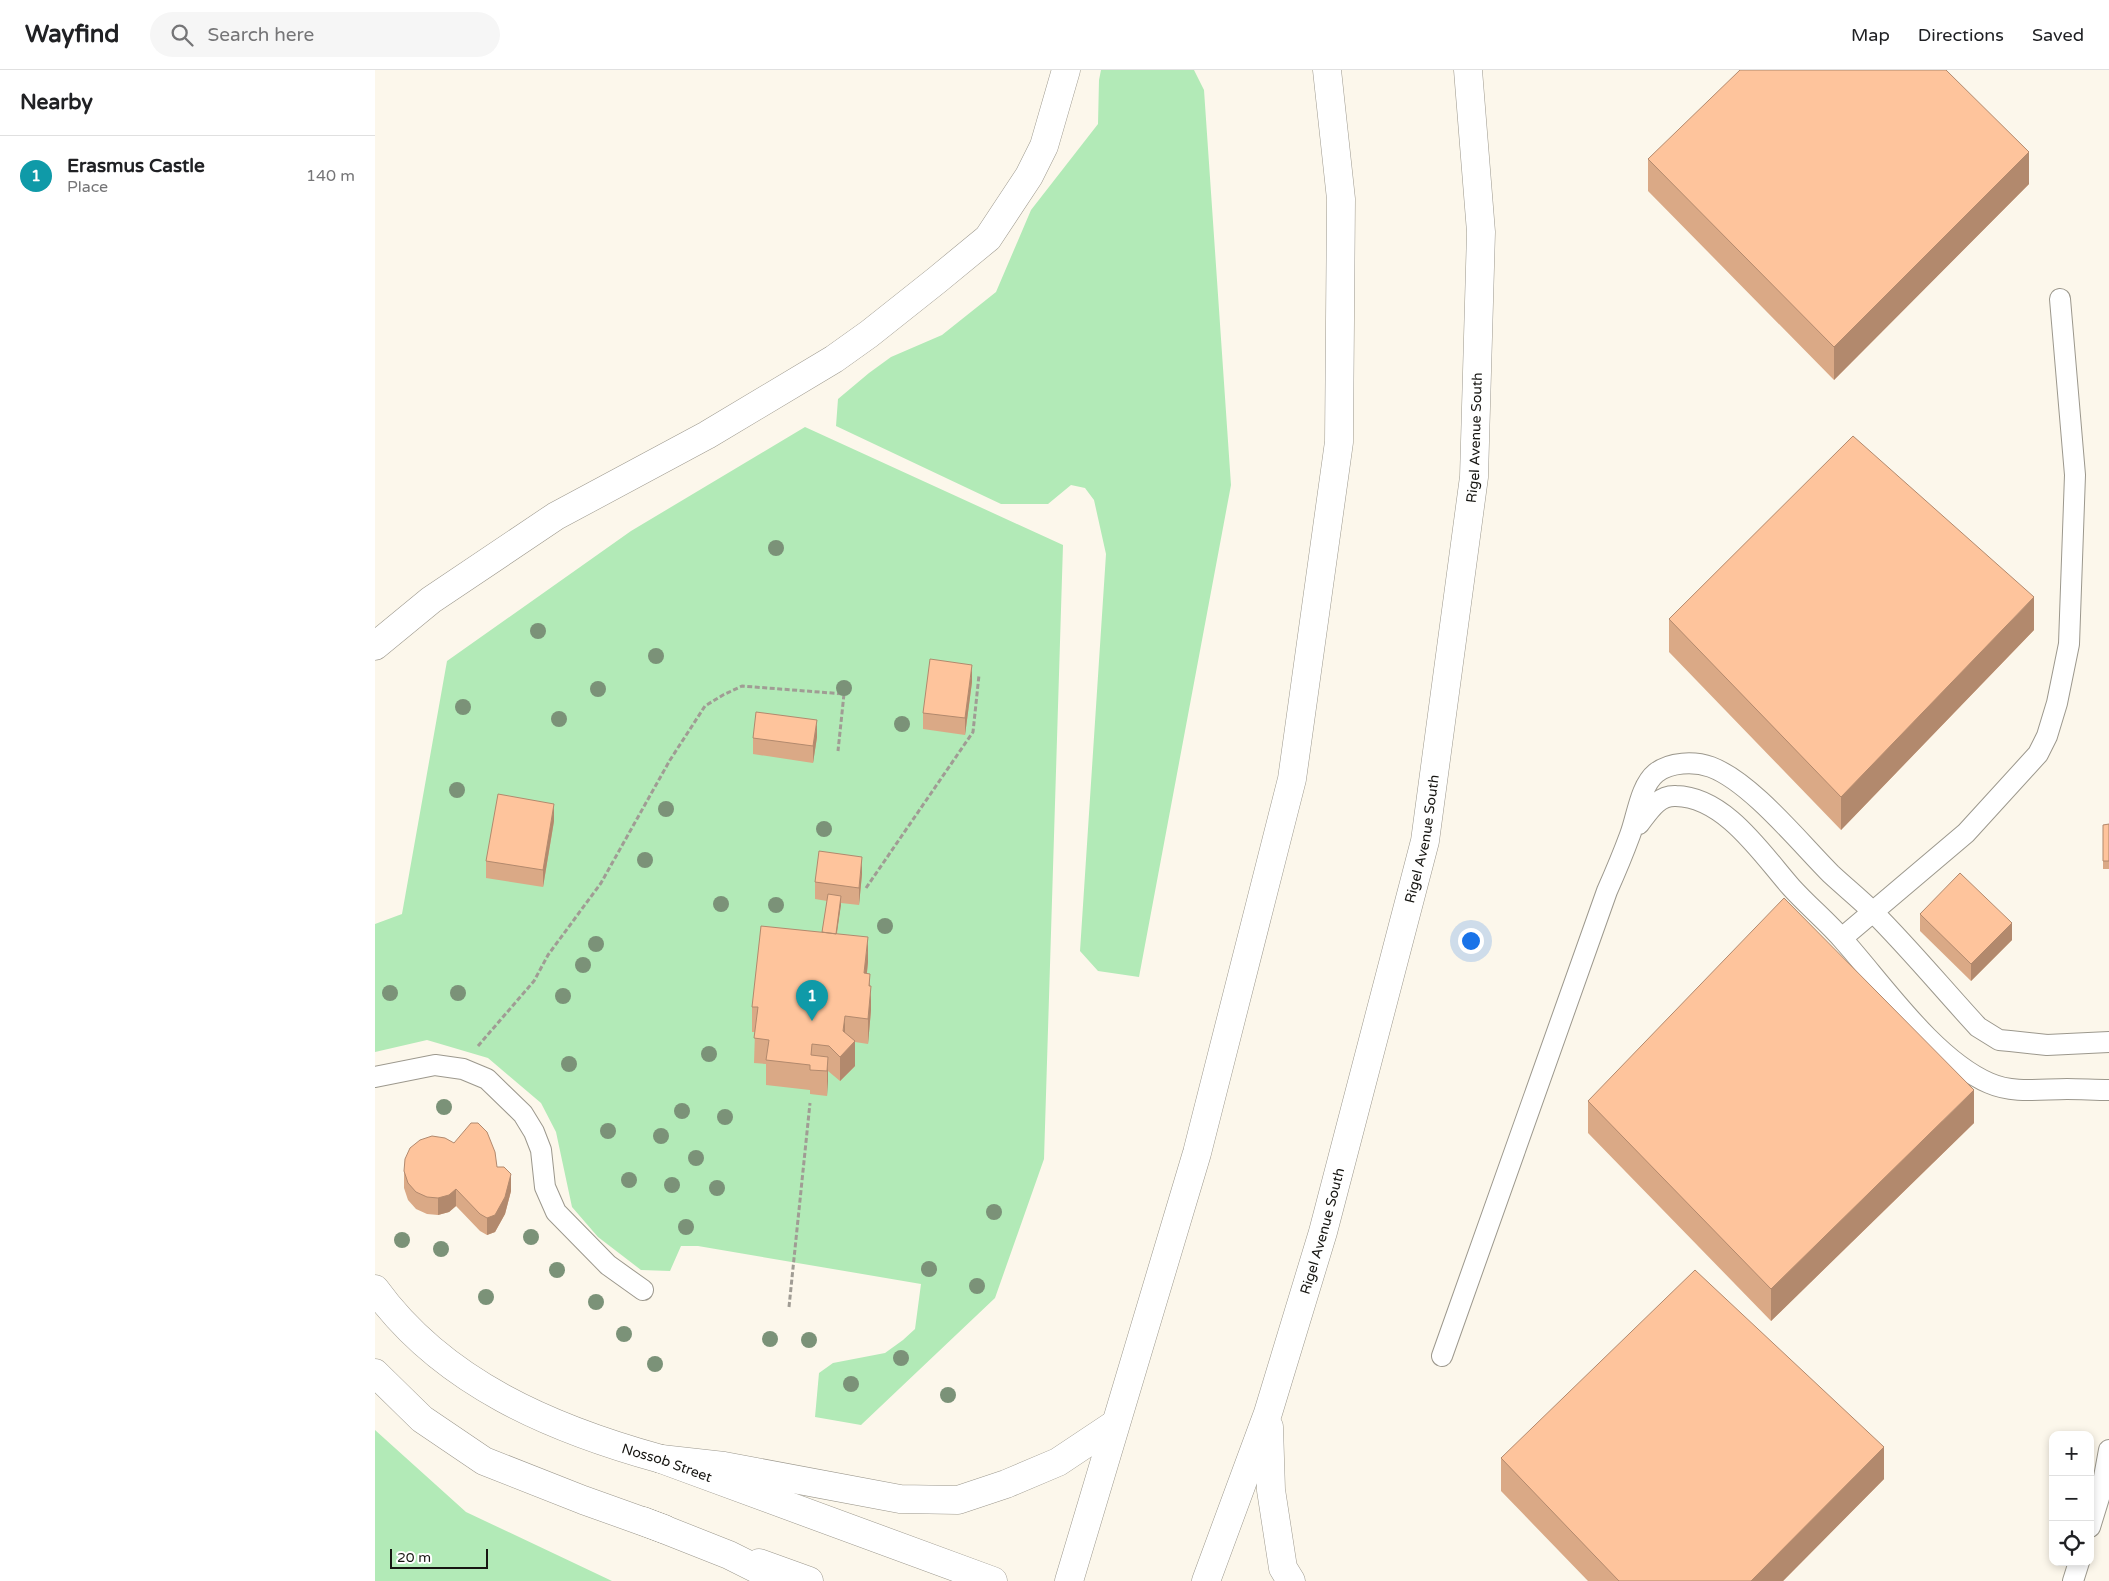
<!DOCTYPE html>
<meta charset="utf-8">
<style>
body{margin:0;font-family:"Varela Round",sans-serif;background:#f6f6f6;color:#202124}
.controls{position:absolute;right:15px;bottom:15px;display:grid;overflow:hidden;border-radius:10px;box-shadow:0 2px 8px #0003}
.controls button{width:45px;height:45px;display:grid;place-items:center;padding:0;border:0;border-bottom:1px solid #e0e0e0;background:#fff;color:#202124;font:25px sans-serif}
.scale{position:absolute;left:15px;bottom:12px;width:98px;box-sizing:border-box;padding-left:5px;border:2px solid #171612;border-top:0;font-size:14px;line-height:18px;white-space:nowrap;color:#171612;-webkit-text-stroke:4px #fff;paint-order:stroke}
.you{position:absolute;left:1095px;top:870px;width:18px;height:18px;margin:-12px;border:4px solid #fff;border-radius:50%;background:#1a73e8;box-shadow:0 0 0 8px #1a73e833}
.badge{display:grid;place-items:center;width:32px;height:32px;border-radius:50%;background:#945919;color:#fff;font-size:16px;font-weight:700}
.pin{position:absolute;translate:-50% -41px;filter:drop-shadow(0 1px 2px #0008)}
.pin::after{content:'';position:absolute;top:26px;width:18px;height:15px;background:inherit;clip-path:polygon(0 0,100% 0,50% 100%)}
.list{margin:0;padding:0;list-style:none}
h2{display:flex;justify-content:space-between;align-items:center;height:65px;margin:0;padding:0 20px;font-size:21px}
h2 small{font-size:16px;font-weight:400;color:#757577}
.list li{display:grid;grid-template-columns:32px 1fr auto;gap:15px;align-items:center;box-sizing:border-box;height:80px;padding:0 20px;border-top:1px solid #e0e0e0}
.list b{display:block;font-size:19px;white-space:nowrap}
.list p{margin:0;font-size:16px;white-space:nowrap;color:#757577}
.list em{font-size:16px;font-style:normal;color:#757577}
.icon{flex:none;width:28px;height:28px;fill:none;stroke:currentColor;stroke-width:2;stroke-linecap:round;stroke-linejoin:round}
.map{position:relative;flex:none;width:1734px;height:1511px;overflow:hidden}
header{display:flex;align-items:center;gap:30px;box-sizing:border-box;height:70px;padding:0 25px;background:#fff;border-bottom:1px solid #e0e0e0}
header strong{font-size:24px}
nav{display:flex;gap:28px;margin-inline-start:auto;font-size:18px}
.search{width:350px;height:45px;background:#f6f6f6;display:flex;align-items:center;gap:12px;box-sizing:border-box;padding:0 18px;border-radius:28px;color:#757577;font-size:19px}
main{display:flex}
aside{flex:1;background:#fff}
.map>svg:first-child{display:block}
</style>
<header>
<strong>Wayfind</strong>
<div class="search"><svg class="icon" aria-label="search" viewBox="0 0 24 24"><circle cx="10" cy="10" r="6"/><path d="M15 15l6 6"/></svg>Search here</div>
<nav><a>Map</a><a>Directions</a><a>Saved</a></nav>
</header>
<main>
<aside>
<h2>Nearby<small></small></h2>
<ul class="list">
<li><span class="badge" style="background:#0f9aa8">1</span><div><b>Erasmus Castle</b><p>Place</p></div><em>140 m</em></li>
</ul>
</aside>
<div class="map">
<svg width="1734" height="1511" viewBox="0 0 1734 1511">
<rect width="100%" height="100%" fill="#fcf7eb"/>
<!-- green -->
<path fill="#b2eab7" d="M726,0h93l10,20 27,395 -92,492 -41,-6 -18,-20 26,-397 -12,-54 -9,-12 -14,-3 -23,19h-47l-165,-78 2,-27 31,-26 22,-16 51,-22 54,-43 35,-82 67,-86 1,-44z
M430,357l258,118 -19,614 -49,139 -134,127 -46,-8 4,-44 14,-10 52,-10 18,-13 12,-11 6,-45 -223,-38h-17l-11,25 -29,-1 -43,-33 -26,-30 -16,-75 -15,-29 -53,-45 -61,-18 -52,12v-128l27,-10 45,-253 184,-130z
M0,1360l91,82 146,69h-237z"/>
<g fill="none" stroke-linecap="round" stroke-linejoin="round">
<!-- service casing -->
<g stroke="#9c988d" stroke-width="22">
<path id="service" d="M1264,754c10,-13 19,-29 37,-28 49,1 86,58 115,91 17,19 37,35 53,54 40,45 90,118 145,142 25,11 52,6 78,6 14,0 28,1 42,1
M1467,868l124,-105 72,-79 9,-18 10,-33 12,-59 6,-169 -15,-176
M0,1007l60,-12 28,4 24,10 36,35 11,18 7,18 4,37 11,25 52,53 35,25
M1067,1286l165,-465c8,-18 16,-37 23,-56 7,-18 10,-49 26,-62 14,-11 38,-12 55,-6 40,15 89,76 120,107 14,13 29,25 42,38 37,37 70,77 105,115l21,13 11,1 37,4 62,-3
M1715,1457l12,-39 7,-38
M1698,1511l6,-19"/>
</g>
<!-- minor casing -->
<g stroke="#9c988d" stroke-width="29">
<path id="minor" d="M0,576l56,-46 125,-84 151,-81 127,-76 35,-25 68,-54 51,-42 41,-62 15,-30 22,-76"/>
</g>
<!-- tertiary casing -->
<g stroke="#9c988d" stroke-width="29">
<g id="tertiary">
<path id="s1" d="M0,1219c68,94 177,140 286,170l332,122"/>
<path d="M0,1303l47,46 62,42 99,39 81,29"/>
<path d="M384,1493l50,18"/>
</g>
</g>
<!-- primary casing -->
<g stroke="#9c988d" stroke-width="29">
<g id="primary">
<path d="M894,1357l2,63 12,78 8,13"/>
<path d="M286,1389l63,7 176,33 58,1 48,-16 52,-22 57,-38"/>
<path d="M268,1451l86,34 52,26"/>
<path d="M694,1511l128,-428 95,-374 47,-337 2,-243 -14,-129"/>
<path id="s2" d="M831,1511l62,-168 55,-181 102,-391 49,-364 7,-245 -13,-162"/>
</g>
</g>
<!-- path -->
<path stroke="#a09c94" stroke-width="3" stroke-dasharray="5 2.5" stroke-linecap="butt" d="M491,818l107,-156 6,-57
M103,976l56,-65 14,-26 53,-72 69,-123 35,-54 18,-11 19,-9 102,8 -6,57
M414,1237l21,-204"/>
<!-- service -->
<use href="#service" stroke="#fff" stroke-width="20"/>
<!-- minor -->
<use href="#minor" stroke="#fff" stroke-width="28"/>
<!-- tertiary -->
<use href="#tertiary" stroke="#fff" stroke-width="28"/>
<!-- primary -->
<use href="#primary" stroke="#fff" stroke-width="28"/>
</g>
<!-- trees -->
<g fill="#7b9278">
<circle cx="401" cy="478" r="8"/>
<circle cx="163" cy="561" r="8"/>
<circle cx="281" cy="586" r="8"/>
<circle cx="469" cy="618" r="8"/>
<circle cx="223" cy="619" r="8"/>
<circle cx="88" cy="637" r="8"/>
<circle cx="184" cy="649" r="8"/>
<circle cx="527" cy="654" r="8"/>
<circle cx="82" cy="720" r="8"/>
<circle cx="291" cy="739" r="8"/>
<circle cx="449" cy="759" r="8"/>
<circle cx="270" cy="790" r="8"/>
<circle cx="346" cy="834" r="8"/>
<circle cx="401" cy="835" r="8"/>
<circle cx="510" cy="856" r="8"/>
<circle cx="221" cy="874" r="8"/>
<circle cx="208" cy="895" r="8"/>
<circle cx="15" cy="923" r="8"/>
<circle cx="83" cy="923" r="8"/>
<circle cx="188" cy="926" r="8"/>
<circle cx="334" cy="984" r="8"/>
<circle cx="194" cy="994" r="8"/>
<circle cx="69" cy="1037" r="8"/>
<circle cx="307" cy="1041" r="8"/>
<circle cx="350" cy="1047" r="8"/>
<circle cx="233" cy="1061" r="8"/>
<circle cx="286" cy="1066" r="8"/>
<circle cx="321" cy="1088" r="8"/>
<circle cx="254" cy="1110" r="8"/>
<circle cx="297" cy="1115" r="8"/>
<circle cx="342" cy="1118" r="8"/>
<circle cx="619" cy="1142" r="8"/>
<circle cx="311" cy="1157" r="8"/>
<circle cx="156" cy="1167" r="8"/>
<circle cx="27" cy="1170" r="8"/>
<circle cx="66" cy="1179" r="8"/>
<circle cx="554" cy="1199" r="8"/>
<circle cx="182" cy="1200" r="8"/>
<circle cx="602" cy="1216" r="8"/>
<circle cx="111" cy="1227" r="8"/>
<circle cx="221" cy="1232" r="8"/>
<circle cx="249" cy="1264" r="8"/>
<circle cx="395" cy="1269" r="8"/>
<circle cx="434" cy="1270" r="8"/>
<circle cx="526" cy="1288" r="8"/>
<circle cx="280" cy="1294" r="8"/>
<circle cx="476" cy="1314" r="8"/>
<circle cx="573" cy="1325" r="8"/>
</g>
<!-- wall -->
<path fill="#daa986" d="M1273,89l381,25 -195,196 -186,-189z
M1294,549l365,11 -193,200 -172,-178z
M597,612l-7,53 -42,-6v-16z
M442,667l-4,26 -60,-9v-16z
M179,751l-11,66 -57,-9v-17z
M1734,754v45h-6v-44z
M487,804l-3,31 -18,-2 -4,31 31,28 -1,11 3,13 1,24 -3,34 -13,-2v24l-15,15 -12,-10 -1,25 -17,-2v-4l-44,-5v-21l-12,-1 1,-31h-3v-25l70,-75 5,-31 -12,-2v-17z
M1545,844l92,26 -41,41 -51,-50z
M1213,1031l386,22 -203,198 -183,-188z
M122,1097l14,24 -6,23 -10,18 -8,3 -7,-4 -24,-25 -7,6 -11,3 -11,-1 -11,-5 -8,-9 -4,-12v-17z
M1126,1388l383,21 -101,102h-195l-87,-90z"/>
<!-- shaded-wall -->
<path fill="#b2896d" d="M1654,82v32l-195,196v-33z
M1659,527v33l-193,200v-33z
M597,595v17l-7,53v-17z
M442,650v17l-4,26v-17z
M179,734v17l-11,66v-17z
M487,787v17l-3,31v-17z
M466,826v9l-8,52v-9z
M1637,853v17l-41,41v-17z
M493,867v25l-4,36v-25z
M495,904v26l1,-14v24l-3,34v-25z
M470,946v25h10v25l-15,15v-24z
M453,987v24l-1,15v-25z
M1599,1020v33l-203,198v-32z
M136,1104v17l-6,23 -10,18 -8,3v-17z
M81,1119v17l-7,6 -11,3v-17z
M1509,1377v32l-101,102h-32z"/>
<!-- building -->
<path fill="#fec49c" stroke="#b2896d" d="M1365,0h206l83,82 -195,195 -186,-188z
M1478,366l181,161 -193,200 -172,-178z
M555,589l42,6 -7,53 -42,-5z
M381,642l61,8 -4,26 -60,-8z
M123,724l56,10 -11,66 -57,-9z
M1734,754v37h-6v-36z
M444,781l43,6 -3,31 -44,-6z
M1585,803l52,50 -41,41 -51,-50z
M453,824l13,2 -5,38 -14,-2z
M1409,828l190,192 -203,199 -183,-188z
M386,856l107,11 -4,36 6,1 -1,12h2l-3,33 -23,-3 -2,15 12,10 -15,16 -11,-11 -17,-2 -1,11 17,2 -1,14 -17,-1v-5l-44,-5 3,-20 -15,-2 4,-31h-6z
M96,1053h7l9,9 8,20 2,15h7l7,7 -6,23 -10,18 -8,3 -7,-4 -24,-25 -7,6 -11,3 -11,-1 -11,-5 -8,-9 -4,-12 1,-12 5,-11 10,-8 12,-4 13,2 9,5z
M1320,1200l189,177 -133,134h-132l-118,-123z"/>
<g text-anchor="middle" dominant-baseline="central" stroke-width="4" stroke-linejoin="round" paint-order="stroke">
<!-- street labels -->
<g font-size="14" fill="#171612" stroke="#fff">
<text stroke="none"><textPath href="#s2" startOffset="1179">Rigel Avenue South</textPath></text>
<text stroke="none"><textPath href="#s2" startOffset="774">Rigel Avenue South</textPath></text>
<text stroke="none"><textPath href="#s2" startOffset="369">Rigel Avenue South</textPath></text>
<text stroke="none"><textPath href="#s1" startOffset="346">Nossob Street</textPath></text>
</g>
</g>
</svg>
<div class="controls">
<button>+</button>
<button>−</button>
<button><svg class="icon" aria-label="locate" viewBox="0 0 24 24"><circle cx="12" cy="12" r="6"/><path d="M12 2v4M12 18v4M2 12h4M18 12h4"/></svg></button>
</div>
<div class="scale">20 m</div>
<div class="you"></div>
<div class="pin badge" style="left:437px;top:951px;background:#0f9aa8">1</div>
</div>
</main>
